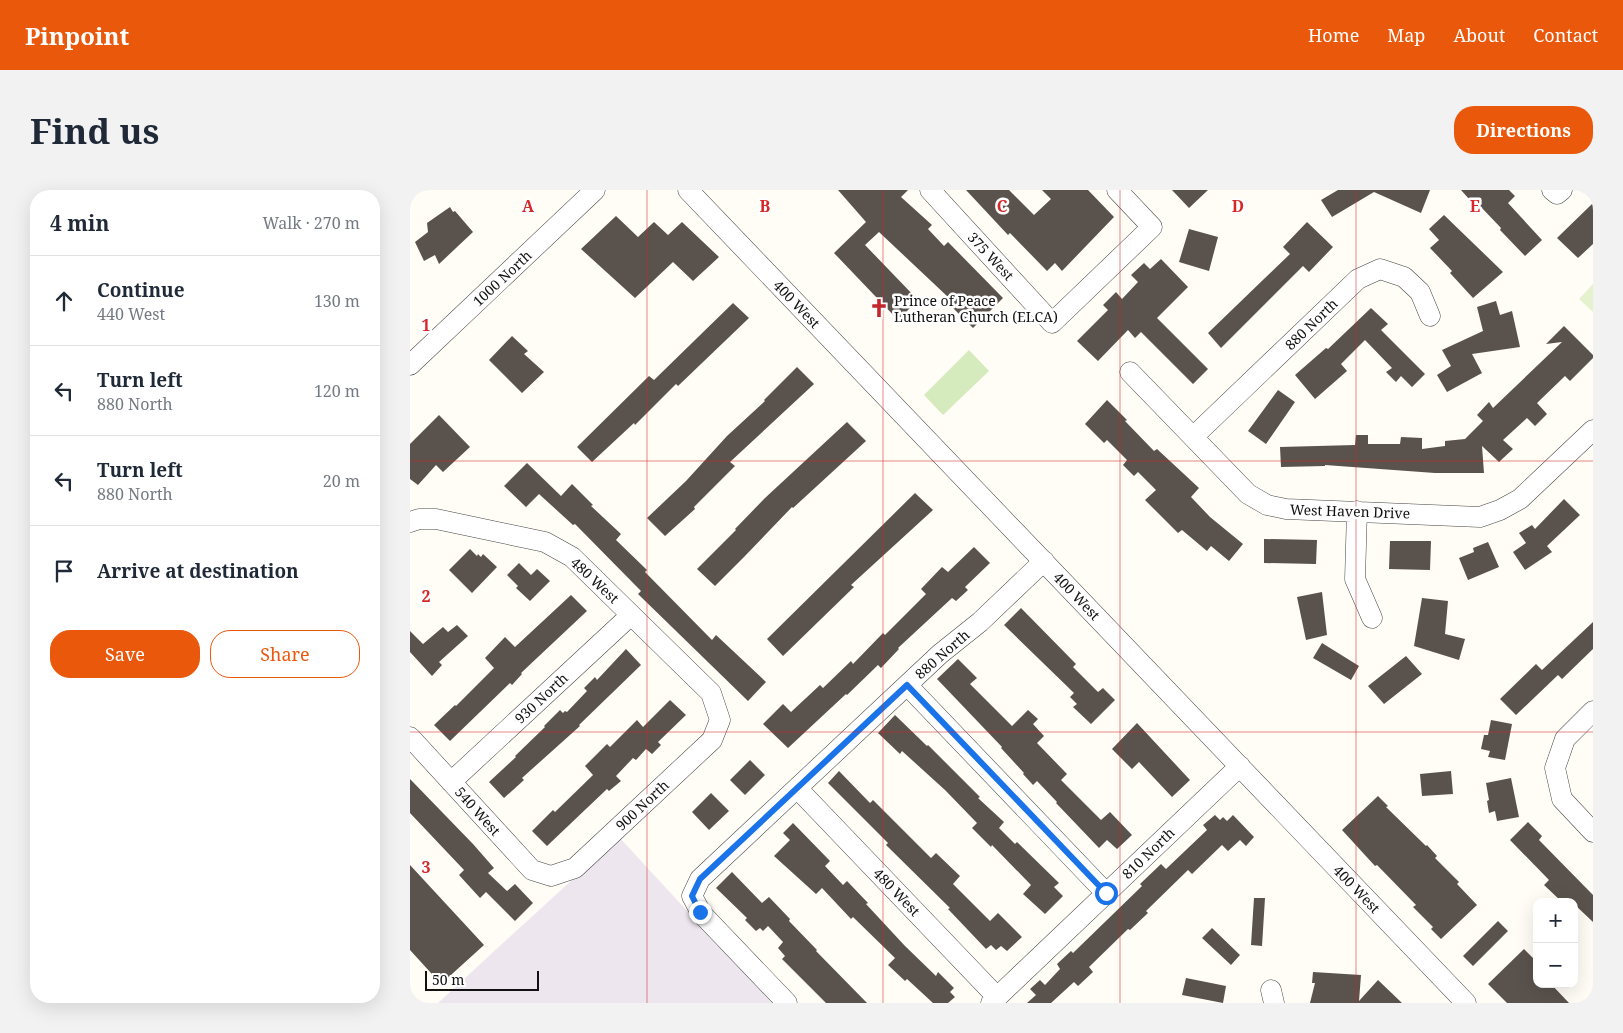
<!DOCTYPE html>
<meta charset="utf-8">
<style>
body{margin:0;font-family:"Noto Serif",serif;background:#f2f2f3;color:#1f2937}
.controls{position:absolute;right:15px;bottom:15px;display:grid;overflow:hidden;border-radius:10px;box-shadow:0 5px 20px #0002}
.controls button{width:45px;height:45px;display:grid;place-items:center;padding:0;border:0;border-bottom:1px solid #e0e1e3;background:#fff;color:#1f2937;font:25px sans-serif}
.scale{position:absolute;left:15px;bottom:12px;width:114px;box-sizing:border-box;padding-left:5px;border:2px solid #111;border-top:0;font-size:14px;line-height:18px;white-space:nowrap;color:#111;-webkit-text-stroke:4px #fff;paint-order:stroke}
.stop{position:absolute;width:15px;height:15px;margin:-11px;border:4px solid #1a73e8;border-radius:50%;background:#fff}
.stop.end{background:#1a73e8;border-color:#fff;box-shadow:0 1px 5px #0008}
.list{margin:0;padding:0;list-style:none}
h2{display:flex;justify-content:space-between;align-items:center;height:65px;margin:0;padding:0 20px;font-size:21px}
h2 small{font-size:16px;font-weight:400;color:#747a83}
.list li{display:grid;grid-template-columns:32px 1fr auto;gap:15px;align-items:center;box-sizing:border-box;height:90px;padding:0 20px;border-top:1px solid #e0e1e3}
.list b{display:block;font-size:19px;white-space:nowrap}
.list p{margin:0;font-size:16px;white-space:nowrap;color:#747a83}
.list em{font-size:16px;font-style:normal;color:#747a83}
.actions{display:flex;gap:10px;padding:15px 20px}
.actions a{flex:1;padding:11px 0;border:1px solid #ea580c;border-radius:20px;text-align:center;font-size:18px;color:#ea580c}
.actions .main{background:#ea580c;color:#fff}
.icon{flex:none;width:28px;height:28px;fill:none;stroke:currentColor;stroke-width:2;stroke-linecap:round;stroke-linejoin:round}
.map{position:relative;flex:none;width:1183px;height:813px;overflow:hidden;border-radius:20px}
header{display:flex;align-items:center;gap:30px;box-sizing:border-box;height:70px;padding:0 25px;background:#ea580c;color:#fff}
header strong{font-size:24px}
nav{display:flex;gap:28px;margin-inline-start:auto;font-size:18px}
.intro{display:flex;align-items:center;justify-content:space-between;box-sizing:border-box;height:120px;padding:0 30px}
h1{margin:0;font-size:35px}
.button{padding:12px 22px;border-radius:20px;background:#ea580c;color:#fff;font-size:18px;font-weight:700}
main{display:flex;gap:30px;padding:0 30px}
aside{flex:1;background:#fff;border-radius:20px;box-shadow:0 5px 20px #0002}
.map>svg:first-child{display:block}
</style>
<header>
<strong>Pinpoint</strong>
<nav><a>Home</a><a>Map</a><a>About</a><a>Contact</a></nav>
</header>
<div class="intro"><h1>Find us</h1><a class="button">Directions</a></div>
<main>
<aside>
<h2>4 min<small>Walk · 270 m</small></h2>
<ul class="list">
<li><svg class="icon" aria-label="ahead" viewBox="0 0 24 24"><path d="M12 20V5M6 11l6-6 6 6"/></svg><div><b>Continue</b><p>440 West</p></div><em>130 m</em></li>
<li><svg class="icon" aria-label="left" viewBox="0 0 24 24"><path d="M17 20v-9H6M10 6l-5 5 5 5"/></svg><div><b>Turn left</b><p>880 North</p></div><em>120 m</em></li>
<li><svg class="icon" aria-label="left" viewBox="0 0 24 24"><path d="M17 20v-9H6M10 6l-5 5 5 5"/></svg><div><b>Turn left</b><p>880 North</p></div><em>20 m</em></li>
<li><svg class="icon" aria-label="arrive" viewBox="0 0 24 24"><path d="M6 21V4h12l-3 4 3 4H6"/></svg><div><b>Arrive at destination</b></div></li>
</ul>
<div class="actions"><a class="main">Save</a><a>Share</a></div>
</aside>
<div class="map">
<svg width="1183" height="813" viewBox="0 0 1183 813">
<rect width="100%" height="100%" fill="#fffdf5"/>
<!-- industrial -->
<path fill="#eee6ef" d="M209,647l153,166h-334l65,-60z"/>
<!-- green -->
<path fill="#d5ebbd" d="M559,160l20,21 -46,44 -19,-20z"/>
<!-- pitch -->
<path fill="#e6f2cf" d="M1183,94v28l-14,-13z"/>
<!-- building -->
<path fill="#5a524d" d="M428,0h70l-7,7 31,28 -4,4 16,17 4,-4 55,56 -30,30 -28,-28 3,-3 -69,-65 -14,13 53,55 -20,20 -64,-67 32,-31z
M556,0h43l25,25 17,-16 -9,-9h46l26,27 -52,54 -7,-8 -8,8 -37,-38 -2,2z
M762,0h36l-19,18z
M928,0h92l-9,23 -47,-21 -42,25 -11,-17z
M1051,0h48l6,6 -7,7 34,37 -17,16 -25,-26 1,-2 -21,-22 -2,3z
M1183,13v41l-15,14 -21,-20z
M40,17l3,5 2,-1 18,21 -34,32 -4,-9 -11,6 -9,-19 13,-10 -1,-9z
M1034,25l59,57 -30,26 -23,-25 2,-2 -22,-23 9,-8 -10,-11z
M206,26l22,21 16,-15 14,13 14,-13 37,35 -26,24 -20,-19 -38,36 -54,-49z
M897,32l26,25 -24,25 -6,-6 -82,82 -13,-15 82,-79 -7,-7z
M779,39l29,8 -9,34 -30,-9z
M751,69l27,28 -31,31 51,51 -15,15 -52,-52 -6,6 -7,-8 -30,31 -21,-20 31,-31 -5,-5 13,-13 6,7 16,-17 -7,-7 13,-12 6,6z
M1086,111l4,14 12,-4 8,36 -48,7 10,19 -35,19 -10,-17 14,-9 -9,-16 41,-19 -6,-24z
M323,113l16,15 -71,68 -2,-2 -41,41 -1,-2 -42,39 -15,-15 72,-71 5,4z
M961,118l17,16 -7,6 44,44 -13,13 -11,-11 -5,6 -10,-10 6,-4 -27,-28 -24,24 6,7 -32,28 -20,-24 31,-27 2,1z
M1154,136l29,29v3l-23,23 -5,-5 -28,27 10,11 -12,12 -8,-8 -24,22 10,9 -14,13 -17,-16 2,27h-49l-110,-8v1l-44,1 -1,-20 75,-2 1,-10h12v9h32l1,-7 21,1v11l23,-3v-5l20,-2 18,-18 -6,-6 12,-13 4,6 69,-66 -16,2z
M102,146l16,15 -4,3 20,18 -22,21 -33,-33z
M387,177l17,17 -84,78 5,4 -41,41 1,2 -30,27 -18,-18 39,-37 41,-45 38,-35 -1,-1z
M868,200l17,12 -29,42 -18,-13z
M697,210l20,20 -2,1 29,30 3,-2 42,39 -8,9 19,20 33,27 -14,17 -18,-15 -4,5 -25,-21 -4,3 -33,-33 11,-10 -18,-18 -4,4 -11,-11 4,-5 -20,-20 -3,3 -19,-19z
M29,225l31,32 -27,25 -7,-7 -18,20 -8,-6v-35z
M437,232l19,19 -73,67 -1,-1 -48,50 -29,29 -18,-17 39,-39 -1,-1 30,-31z
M117,273l34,33 11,-12 21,21 -2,1 30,28 -5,6 31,30 -2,2 67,68 4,-5 50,47 -18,19 -110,-107 3,-3 -66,-67 -2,1 -34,-31 -13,13 -22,-21z
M505,303l18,17 -82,75 3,2 -71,69 -16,-17z
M1154,309l16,16 -33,31 5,6 -27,18 -12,-18 13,-9 -7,-10 13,-8 3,4z
M854,349l53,1 -1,24 -52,-1z
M980,351h41l-1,29 -41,-1z
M1078,352l11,25 -31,13 -9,-22 15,-6 -1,-4z
M564,357l16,16 -25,24 3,3 -12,11 -4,-3 -54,50 1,1 -18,19 -3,-3 -31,30 -1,-1 -58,54 -25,-24 20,-20 8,8 29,-27 3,3 28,-27 2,3 30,-31 2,2 41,-41 -5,-5 21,-22 6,5z
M60,359l7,7 1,-2 3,3 2,-3 14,13 -25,26 -23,-23z
M109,373l12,12 6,-6 13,12 -20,20 -14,-13 2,-2 -11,-11z
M912,402l5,43 -21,5 -9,-43z
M161,405l16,16 -66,62 1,1 -10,11 -2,-2 -60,58 -16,-16 21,-20 1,1 38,-38 -9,-10 20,-21 10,10z
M1012,408l26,3 -3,33 20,5 -6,21 -45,-14z
M611,418l55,56 -3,3 25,25 5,-4 12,12 -24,24 -18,-17 4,-3 -7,-7 4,-4 -70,-68z
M1183,432v27l-31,30 -4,-4 -42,40 -16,-16 36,-35 6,6z
M47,435l11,11 -29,26 3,3 -10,11 -22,-24v-21l13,13 20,-17 5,5z
M912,453l37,23 -8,14 -38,-22z
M216,459l15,16 -62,60 1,1 -58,52 2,2 -20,18 -15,-16 27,-25 -1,-1 30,-29 -1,-1 16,-16 3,3 2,-2 2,1 20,-21 -3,-3 11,-11 2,3z
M996,466l16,18 -38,30 -16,-18z
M548,469l19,19 -7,6 42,42 16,-16 10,9 -5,5 11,12 -7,7 30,31 -6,6 40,40 9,-8 22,23 -15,14 -10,-9 -8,8 -43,-45 1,-1 -20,-21 -4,4 -10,-11 1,-1 -23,-25 1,-1 -65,-68z
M260,510l16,15 -28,27 3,3 -9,9 -6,-5 -10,11 -3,-2 -17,18 5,5 -12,10 -2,-2 -60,57 -15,-15 21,-21 2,2 38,-37 -8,-9 22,-22 3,3 27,-27 6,7z
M485,525l32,31 1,-1 52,52 -2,1 26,24 -5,6 16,16 2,-2 42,41 -5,4 9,9 -18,18 -22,-20 8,-9 -39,-40 -1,2 -19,-19 5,-5 -32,-33 -43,-39 -2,3 -22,-21z
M1081,530l21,4 -7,36 -17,-3 2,-6 -9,-2 3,-14h4z
M727,533l53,57 -18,17 -33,-35 -7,7 -20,-20z
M340,570l15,15 -20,20 -15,-15z
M429,581l31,32 3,-3 58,58 5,-5 24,23 -7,8 37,37 8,-8 24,24 -15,14 -6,-5 -5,4 -5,-5 -5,4 -38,-40 2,-1 -64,-63 2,-2 -60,-60z
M1041,581l2,23 -31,2 -2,-22z
M1101,588l8,39 -22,4 -2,-10 -6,2 -2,-12 2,-1 -3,-17z
M0,589l63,65 21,24 -6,5 19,18 8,-7 18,19 -18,18 -29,-29 -6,6 -21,-23 5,-5 -54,-57z
M301,603l18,18 -20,19 -17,-18z
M968,606l10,10 -2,1 40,39 1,-1 10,11 -2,2 24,24 -2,2 20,21 -36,34 -10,-10 2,-2 -20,-20 3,-2 -39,-40 -2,1 -33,-36z
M805,625l5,5 3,-3 4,4 6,-6 21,22 -8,9 -6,-6 -12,11 -6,-6 -30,29 -4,-4 -42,41 2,2 -18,17 -2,-1 -39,38 4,5 -15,14 -4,-4 -23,21h-24l9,-8 -6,-6 10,-9 5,5 15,-16 -3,-5 14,-13 2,2 69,-67 -2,-2 21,-20 5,5 41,-39 -4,-5z
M1118,632l14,14 -3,4 54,55v27l-19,-18v-2h-12l-18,-17 5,-5 -39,-40z
M383,633l37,38 -5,5 18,19 4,-4 21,22 -2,1 39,42 31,30 2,-4 16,16 -4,4 5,5 -7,6h-15l-26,-24 -2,2 -17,-16 7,-7 -42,-41 -2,2 -29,-31 -6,6 -42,-38 16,-16 -7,-7z
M0,675l74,80 -43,39 -31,-34z
M322,682l30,31 7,-6 21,22 -1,2 28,29 -1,1 51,52h-41l-44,-44 3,-3 -7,-8 5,-6 -15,-16 -5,5 -3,-3 -4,3 -11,-11 2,-2 -31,-30z
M844,708h11l-3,48 -11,-1z
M1088,731l10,10 -35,35 -10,-10z
M802,738l28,27 -9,10 -29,-27z
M1114,759l13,13v22h14l18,19h-62l-19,-19z
M903,782l48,3 -2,26 19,-21 24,23h-92l5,-20h-3z
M776,788l40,8 -3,17 -41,-8z"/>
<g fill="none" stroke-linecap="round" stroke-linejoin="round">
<!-- minor casing -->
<g stroke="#444" stroke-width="21">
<path id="minor" d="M278,0l778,813
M520,0l122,133 100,-96 -35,-37
M1142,0l5,4 5,-4
M0,175l185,-175
M720,182l118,122 19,11 19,4 194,8 20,-7 20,-11 73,-69
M784,246l164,-157 22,-10 24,8 16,15 10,24
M947,321l-2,68 17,39
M0,332l9,-3h17l109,23 27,15 139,136 9,27 -8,20 -137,128 -24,8 -19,-6 -122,-133
M497,495l199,208
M1183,521l-28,28 -10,29 7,31 31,33
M41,592l180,-167
M387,598l200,209
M861,800l3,13
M377,813l-86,-90 -9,-17 8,-17 240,-225 40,-32 64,-61
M581,813l249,-237"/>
</g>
<!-- minor -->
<use href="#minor" stroke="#fff" stroke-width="20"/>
</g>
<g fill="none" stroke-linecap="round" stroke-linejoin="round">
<!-- route -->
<path stroke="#1a73e8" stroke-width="6" d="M290,722l-8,-16 8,-17 207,-194 199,208"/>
</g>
<!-- grid -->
<path fill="none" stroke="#d62828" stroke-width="1" stroke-opacity="0.55" d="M237,0v813M473,0v813M710,0v813M946,0v813M0,271h1183M0,542h1183"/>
<!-- icons -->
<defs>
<g id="church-bare" transform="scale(1.5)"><path d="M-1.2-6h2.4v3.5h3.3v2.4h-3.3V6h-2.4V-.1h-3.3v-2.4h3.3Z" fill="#c4262e" stroke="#fff" stroke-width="2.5" paint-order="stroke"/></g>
</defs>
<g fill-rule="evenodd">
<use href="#church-bare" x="469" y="118"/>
</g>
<g text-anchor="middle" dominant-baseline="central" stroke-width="5" stroke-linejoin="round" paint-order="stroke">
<!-- street labels -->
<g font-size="14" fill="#111" stroke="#fff">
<text transform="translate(581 66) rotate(47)">375 West</text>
<text transform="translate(92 88) rotate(-43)">1000 North</text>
<text transform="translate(387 114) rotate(46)">400 West</text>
<text transform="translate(901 134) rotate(-44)">880 North</text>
<text transform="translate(940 321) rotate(2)">West Haven Drive</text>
<text transform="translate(185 390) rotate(43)">480 West</text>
<text transform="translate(667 406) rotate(46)">400 West</text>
<text transform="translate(532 464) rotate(-41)">880 North</text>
<text transform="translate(131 508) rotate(-43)">930 North</text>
<text transform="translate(232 615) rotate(-43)">900 North</text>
<text transform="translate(68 621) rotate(48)">540 West</text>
<text transform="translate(738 663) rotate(-44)">810 North</text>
<text transform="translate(947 699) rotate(46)">400 West</text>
<text transform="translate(487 702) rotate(46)">480 West</text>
</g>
<!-- poi labels -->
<g font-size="14" fill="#111" stroke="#fff" text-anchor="start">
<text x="484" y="110">Prince of Peace<tspan x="484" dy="16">Lutheran Church (ELCA)</tspan></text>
</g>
</g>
<g font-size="16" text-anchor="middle" font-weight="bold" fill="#d62828" stroke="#fff" stroke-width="5" stroke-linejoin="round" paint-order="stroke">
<text x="118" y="22">A</text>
<text x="355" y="22">B</text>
<text x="592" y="22">C</text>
<text x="828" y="22">D</text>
<text x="1065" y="22">E</text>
<text x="16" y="141">1</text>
<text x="16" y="412">2</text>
<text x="16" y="683">3</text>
</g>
</svg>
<div class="controls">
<button>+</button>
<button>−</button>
</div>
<div class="scale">50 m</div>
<div class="stop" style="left:696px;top:703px"></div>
<div class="stop end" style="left:290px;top:722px"></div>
</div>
</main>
